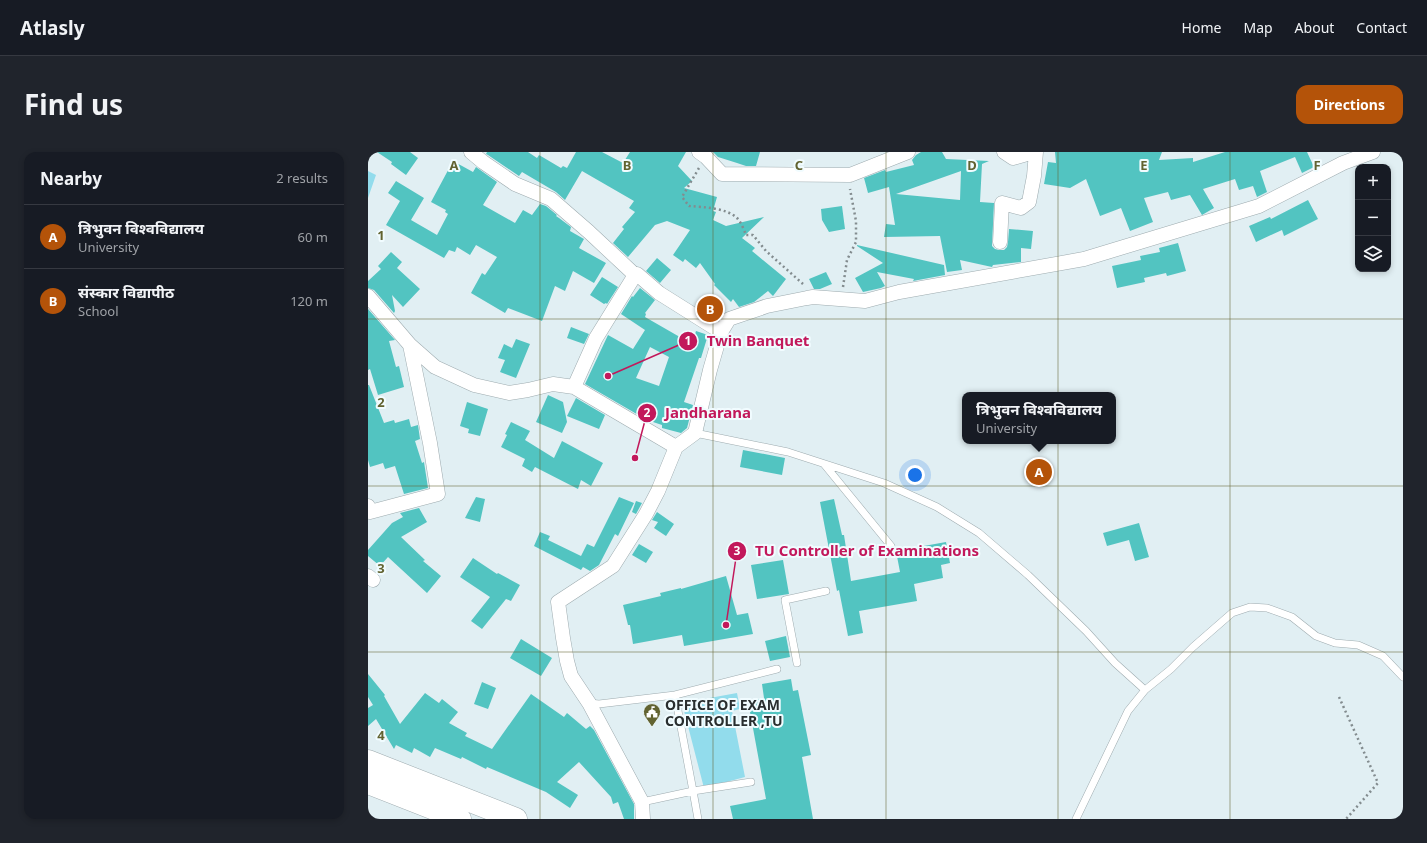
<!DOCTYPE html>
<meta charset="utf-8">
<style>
body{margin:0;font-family:"Noto Sans","Noto Sans Devanagari",sans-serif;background:#20242c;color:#f1f3f6}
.controls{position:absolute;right:12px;top:12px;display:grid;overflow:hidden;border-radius:8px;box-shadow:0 2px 6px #0003}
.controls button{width:36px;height:36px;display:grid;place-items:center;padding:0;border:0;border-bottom:1px solid #363941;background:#171b24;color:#f1f3f6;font:20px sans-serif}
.you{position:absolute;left:547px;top:323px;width:14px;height:14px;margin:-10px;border:3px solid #fff;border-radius:50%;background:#1a73e8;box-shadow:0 0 0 6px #1a73e833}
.badge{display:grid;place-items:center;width:26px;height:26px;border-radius:50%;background:#b45309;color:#fff;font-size:13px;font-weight:700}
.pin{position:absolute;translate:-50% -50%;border:2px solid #fff;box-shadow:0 1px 4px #0006}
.popup{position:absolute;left:594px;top:240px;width:154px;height:52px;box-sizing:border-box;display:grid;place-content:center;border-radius:8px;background:#171b24;filter:drop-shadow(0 1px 3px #0005);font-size:13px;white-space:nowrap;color:#9ea1a6}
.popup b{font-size:15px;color:#f1f3f6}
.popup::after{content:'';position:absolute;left:50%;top:100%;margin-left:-8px;border:8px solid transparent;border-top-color:#171b24}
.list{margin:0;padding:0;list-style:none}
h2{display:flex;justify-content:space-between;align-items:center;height:52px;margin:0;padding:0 16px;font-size:17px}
h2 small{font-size:13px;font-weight:400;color:#9ea1a6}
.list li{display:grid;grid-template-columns:26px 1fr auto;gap:12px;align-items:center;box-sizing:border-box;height:64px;padding:0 16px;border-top:1px solid #363941}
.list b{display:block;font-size:15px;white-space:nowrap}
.list p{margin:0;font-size:13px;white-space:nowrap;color:#9ea1a6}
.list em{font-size:13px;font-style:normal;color:#9ea1a6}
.icon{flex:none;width:22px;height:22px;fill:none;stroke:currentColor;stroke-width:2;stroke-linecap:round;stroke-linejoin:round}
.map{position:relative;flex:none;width:1035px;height:667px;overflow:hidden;border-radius:12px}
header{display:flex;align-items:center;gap:24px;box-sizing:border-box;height:56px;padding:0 20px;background:#171b24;border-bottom:1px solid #363941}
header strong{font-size:19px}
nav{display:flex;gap:22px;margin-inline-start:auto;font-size:14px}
.intro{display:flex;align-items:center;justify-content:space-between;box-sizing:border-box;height:96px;padding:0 24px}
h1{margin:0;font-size:28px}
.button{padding:10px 18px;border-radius:12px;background:#b45309;color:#fff;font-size:14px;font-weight:700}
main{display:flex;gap:24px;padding:0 24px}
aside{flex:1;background:#171b24;border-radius:12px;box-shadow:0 2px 6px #0003}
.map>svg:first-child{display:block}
</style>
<header>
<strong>Atlasly</strong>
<nav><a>Home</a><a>Map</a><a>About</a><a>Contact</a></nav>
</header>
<div class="intro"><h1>Find us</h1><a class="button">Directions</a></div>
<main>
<aside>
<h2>Nearby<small>2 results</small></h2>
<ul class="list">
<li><span class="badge">A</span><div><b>त्रिभुवन विश्वविद्यालय</b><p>University</p></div><em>60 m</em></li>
<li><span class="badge">B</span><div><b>संस्कार विद्यापीठ</b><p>School</p></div><em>120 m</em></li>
</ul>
</aside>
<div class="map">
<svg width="1035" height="667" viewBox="0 0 1035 667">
<rect width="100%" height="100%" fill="#e1eff3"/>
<!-- green -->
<path fill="#92dcec" d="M0,19l8,4 -8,23z
M369,541l3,16 -8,2 13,66 -41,11 -22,-85z"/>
<!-- building -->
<path fill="#52c4c1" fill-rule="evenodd" d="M9,0h33l8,6 -12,17 -15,-11 1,-2z
M119,0h41l9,6 2,-3 22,13 2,-2 4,2 9,-16h26l21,11 7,-11h56l-8,14 14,15 -8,7 33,9 -4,14 3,1 -3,8 13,6 38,-9 -22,21 13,10 -3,3 34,28 -13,17 -5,-5 -14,11 -15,5 -6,-8 -2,3 -17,-17 1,-1 -15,-21 -4,5 -11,-9 -2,3 -10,-7 17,-25 -23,-9 -12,4 -27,32 -15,-14 11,-14 -2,-2 13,-15 -6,-4 5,-7 -52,-30 -17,29 -9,-8 -34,-20 -3,4 -31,-21 -2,-1z
M345,0h47l-4,14h-10l-9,-3 -19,-6z
M553,0h21l4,7 43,2 -7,3 -2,38 14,1 -2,43 3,3 4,1h5l3,-3 1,-5 1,-13 24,2 -2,18 -10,-1v14l-28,3 -1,2 -32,-7 2,10 -15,2 -7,-36 -56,1 2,-13 9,1 -6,-38 -21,6 -4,-15 21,-8 1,2 28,-7 -2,-5 4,-5zM593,19l-1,29 -64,-6z
M687,0h107l-3,8 34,-2v4l32,-10h82l7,15 -12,6 -7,-16 -35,14 7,21 -10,5 -4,-11 -14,4 -4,-11 -32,10 11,19 -12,7 -12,-20 -19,5 -3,-8 -24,6 9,24 -23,9 -9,-23 -21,8 -14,-37 -16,9 -26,-4 4,-22 8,1z
M85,9l20,11 3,-5 21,15 -14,23 32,18 8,-13 9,5 8,-11 6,2 11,9 -1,1 3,2 12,9 -1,4 14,8 -5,9 27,15 -12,20 -21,-12 -8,20 -10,-5 -13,35 -34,-13 -3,5 -34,-20 11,-20 3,2 12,-18 -21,-12 -6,10 -13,-8 -2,5 -6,-2 -5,8 -58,-33 14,-24 -12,-8 8,-12 28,17 -13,22 26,15 11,-21 -3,-2 1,-2 -15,-8z
M940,48l10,19 -34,17 -2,-6 -26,12 -7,-16 21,-9 1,2z
M474,54l3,23 -16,3 -7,-12 -1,-11z
M810,91l8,28 -19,5 -1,-3 -22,5 1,4 -28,6 -5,-22 29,-6 -1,-4 20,-4 -1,-4z
M489,93l87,20 1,10 -32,6 1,-2 -37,-7 8,14 -4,2 -18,4 -8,-14 28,-15 -26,-17z
M23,100l11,10 -5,6 23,21 -17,18 -11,-12 3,16 -1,2 -20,-23 -6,-2v-7l13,-12 -3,-3z
M289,106l14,12 -11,13 -14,-12z
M458,120l6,12 -12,5h-6l-5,-10z
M234,125l16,10 -11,17 -1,-1 -2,1 -14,-9z
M272,136l15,12 -10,13 1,1 -1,3 47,27 4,-13 12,4 -7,23h-2l-15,44 9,3 -6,23 -6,5 -19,-5v-3l-15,-5 -62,-36 23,-49 25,14 12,-19 -24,-16 11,-18 1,1zM282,195l19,10 -10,29 -23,-8z
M0,157l27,31 -6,1 7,26 3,-1 5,21 -26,8 -8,-26 -2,1z
M203,175l18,7 -5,10 -17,-6z
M148,187l14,5 -14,34 -16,-6 5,-12 -7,-2 6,-14 8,4z
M0,233h1l15,38 10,-3 1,3 14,-4 2,8 7,-2 2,14 -5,2 7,22 2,-1 4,26 -24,6 -9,-28 -10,3 -2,-6 -13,4 -2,-7z
M180,243l15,7 4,20 -5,11 -26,-11z
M208,246l29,17 -6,14 -32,-13z
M99,250l21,7 -8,27 -12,-3 1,-4 -9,-3z
M143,270l19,9 -5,9 29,18 8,-17 41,22 -12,23 -10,-6 -3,9 -43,-22 -3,5 -10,-6 3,-7 -24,-12 6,-12 -2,-1z
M375,298l42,8 -3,17 -42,-8z
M108,345l9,2 -5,23 -15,-4z
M251,345l15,6 -16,33 -3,-2 -16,31 -9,6 -7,-4 -2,3 -47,-24 6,-14 10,4 -2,4 33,16 6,-12 7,3z
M466,347l8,36h2l7,46 49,-9 -4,-21 50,-9 4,21 -9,2 2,13 -29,6 3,17 -58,10 4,22 -15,3 -9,-46 -2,1 -17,-89z
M268,349l6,2 -6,11 -4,-2z
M51,356l8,14 -26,15 24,23 -2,1 18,15 -14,17 -39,-36 -8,9 -12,-10v-6l24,-27 11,-6 -3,-4z
M289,360l17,12 -8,12 -12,-8 4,-6 -6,-2z
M771,371l10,34 -14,4 -6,-21 -22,6 -4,-13z
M271,392l14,8 -7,11 -14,-8z
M105,406l24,16 1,-1 22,12 -9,16 -5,-2 -24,30 -11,-8 19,-24 -30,-20z
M415,408l6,34 -32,5 -6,-34z
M358,424l11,39 11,-2 5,21 -69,12 -2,-11 -49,9 -3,-19h-2l-5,-20 38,-9 -1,-3 21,-5v1z
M418,484l4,21 -20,4 -5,-20z
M153,487l31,19 -11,18 -31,-18z
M0,522l17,21 -1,1 16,28 25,-31 14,10 3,-4 16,13 -9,11 18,10 -2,3 27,13 39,-55 33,23 3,-4 19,16 4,-3 4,4 40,74v15h-10l-6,-17 -5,2 -2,-7 -32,-35 -22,20 21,13 -8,13 -24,-16 -59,-25 -1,2 -24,-12 -1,2 -26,-11 -5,9 -16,-9 -2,5 -16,-8 -2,4 -18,-30 -8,7v-18l5,-3 -5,-8z
M423,527l2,12 5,-1 13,65 -9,2 11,62h-80l-3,-13 36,-7 -18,-98 16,-3 -2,-14z
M114,530l14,6 -8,21 -14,-5z"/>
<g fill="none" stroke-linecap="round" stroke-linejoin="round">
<!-- lane casing -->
<g stroke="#9eabaf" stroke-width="8">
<path id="lane" d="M327,281l93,19 96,31 53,24 42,26 49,42 58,56 29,32 30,27
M456,312l67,82
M429,511l-12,-63 41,-9
M307,543l18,96 58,-9
M221,551l10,1 76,-9 102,-26
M274,650l51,-11 5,28
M708,667l52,-108 17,-21 26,-21 22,-22 39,-34 18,-6 17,1 25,9 24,19 19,7 23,2 25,11 20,21"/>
</g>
<!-- street casing -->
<g stroke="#9eabaf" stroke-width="15">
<path id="street" d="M331,0l7,5 16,17 128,1 58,-23
M636,0l9,6 21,-6
M632,90l2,-39 19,5 8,-6 5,-26 2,-24
M267,123l2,-1 22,19 62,39
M0,144l42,49 25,22 39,18 35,8 19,-3 25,-6 21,3 22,-49 39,-63 -46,-43 -38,-33 -36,-15 -32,-22 -12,-10
M206,235l102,60 19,-14 15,-63 11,-38 8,-13 38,-13 40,-8 6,-1 52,4 34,-9 185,-33 175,-53 84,-43 30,-11
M0,354l2,6 68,-18 -8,-51 -20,-98
M0,424l5,4
M275,667l-1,-17 -53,-99 -18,-27 -4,-15 -4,-23 -5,-36 55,-36 33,-52 12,-23 18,-44"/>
</g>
<!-- primary casing -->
<g stroke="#9eabaf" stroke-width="23">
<path id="primary" d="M0,609l148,58"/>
</g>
<!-- highway casing -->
<g stroke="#9eabaf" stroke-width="23">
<path id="highway" d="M0,631l92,36"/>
</g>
<!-- path -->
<path stroke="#838c8f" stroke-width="2.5" stroke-dasharray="2 3" stroke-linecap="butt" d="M331,16l-17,29 7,9c14,1 38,2 48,12 4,4 7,12 9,17h7l13,16 37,33
M475,135l4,-27 9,-18v-21l-6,-32
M971,545l39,86 -32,36"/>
<!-- lane -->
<use href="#lane" stroke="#fff" stroke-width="7"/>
<!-- street -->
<use href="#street" stroke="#fff" stroke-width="14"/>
<!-- primary -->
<use href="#primary" stroke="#fff" stroke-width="22"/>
<!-- highway -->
<use href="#highway" stroke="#fff" stroke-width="22"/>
</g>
<!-- grid -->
<path fill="none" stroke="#626331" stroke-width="1" stroke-opacity="0.55" d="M172,0v667M345,0v667M518,0v667M690,0v667M862,0v667M0,167h1035M0,334h1035M0,500h1035"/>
<!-- icons -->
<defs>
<g id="civic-pin" transform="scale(0.9)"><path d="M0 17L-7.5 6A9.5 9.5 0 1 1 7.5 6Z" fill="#626331" stroke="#f1fcff"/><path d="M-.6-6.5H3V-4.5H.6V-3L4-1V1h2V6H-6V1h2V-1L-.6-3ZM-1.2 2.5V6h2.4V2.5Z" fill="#fff"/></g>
</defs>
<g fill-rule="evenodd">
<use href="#civic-pin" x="284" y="560"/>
</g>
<g text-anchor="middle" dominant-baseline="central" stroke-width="4" stroke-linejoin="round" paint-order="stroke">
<!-- poi labels -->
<g font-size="14" font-weight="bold" fill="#292e2f" stroke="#f1fcff" text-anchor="start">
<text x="297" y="552">OFFICE OF EXAM<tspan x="297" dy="16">CONTROLLER ,TU</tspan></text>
</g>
</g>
<g font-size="13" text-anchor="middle" font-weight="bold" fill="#626331" stroke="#f1fcff" stroke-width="4" stroke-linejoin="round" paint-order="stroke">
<text x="86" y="18">A</text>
<text x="259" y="18">B</text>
<text x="431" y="18">C</text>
<text x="604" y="18">D</text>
<text x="776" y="18">E</text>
<text x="949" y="18">F</text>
<text x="13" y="88">1</text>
<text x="13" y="255">2</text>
<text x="13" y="421">3</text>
<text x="13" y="588">4</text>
</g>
<!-- callouts -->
<path fill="none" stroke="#c2185b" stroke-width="1.5" d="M240 224L320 189M267 306L279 261M358 473L369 399"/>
<g fill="#c2185b" stroke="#f1fcff" stroke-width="1.5">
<circle cx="240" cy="224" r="4"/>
<circle cx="267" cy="306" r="4"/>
<circle cx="358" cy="473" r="4"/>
<circle cx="320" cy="189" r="10"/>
<circle cx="279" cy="261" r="10"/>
<circle cx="369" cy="399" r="10"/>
</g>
<g font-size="12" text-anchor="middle" font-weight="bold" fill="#fff">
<text x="320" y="193">1</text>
<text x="279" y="265">2</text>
<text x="369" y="403">3</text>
</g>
<g font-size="15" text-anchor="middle" font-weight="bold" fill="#c2185b" stroke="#f1fcff" stroke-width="4" stroke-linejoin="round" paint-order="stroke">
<text x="390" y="194">Twin Banquet</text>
<text x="340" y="266">Jandharana</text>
<text x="499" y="404">TU Controller of Examinations</text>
</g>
</svg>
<div class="controls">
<button>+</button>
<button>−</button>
<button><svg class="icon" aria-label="layers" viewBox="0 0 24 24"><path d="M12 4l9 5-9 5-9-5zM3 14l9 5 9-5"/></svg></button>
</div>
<div class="you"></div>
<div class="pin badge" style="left:671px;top:320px">A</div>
<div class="popup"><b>त्रिभुवन विश्वविद्यालय</b>University</div>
<div class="pin badge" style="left:342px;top:157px">B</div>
</div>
</main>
